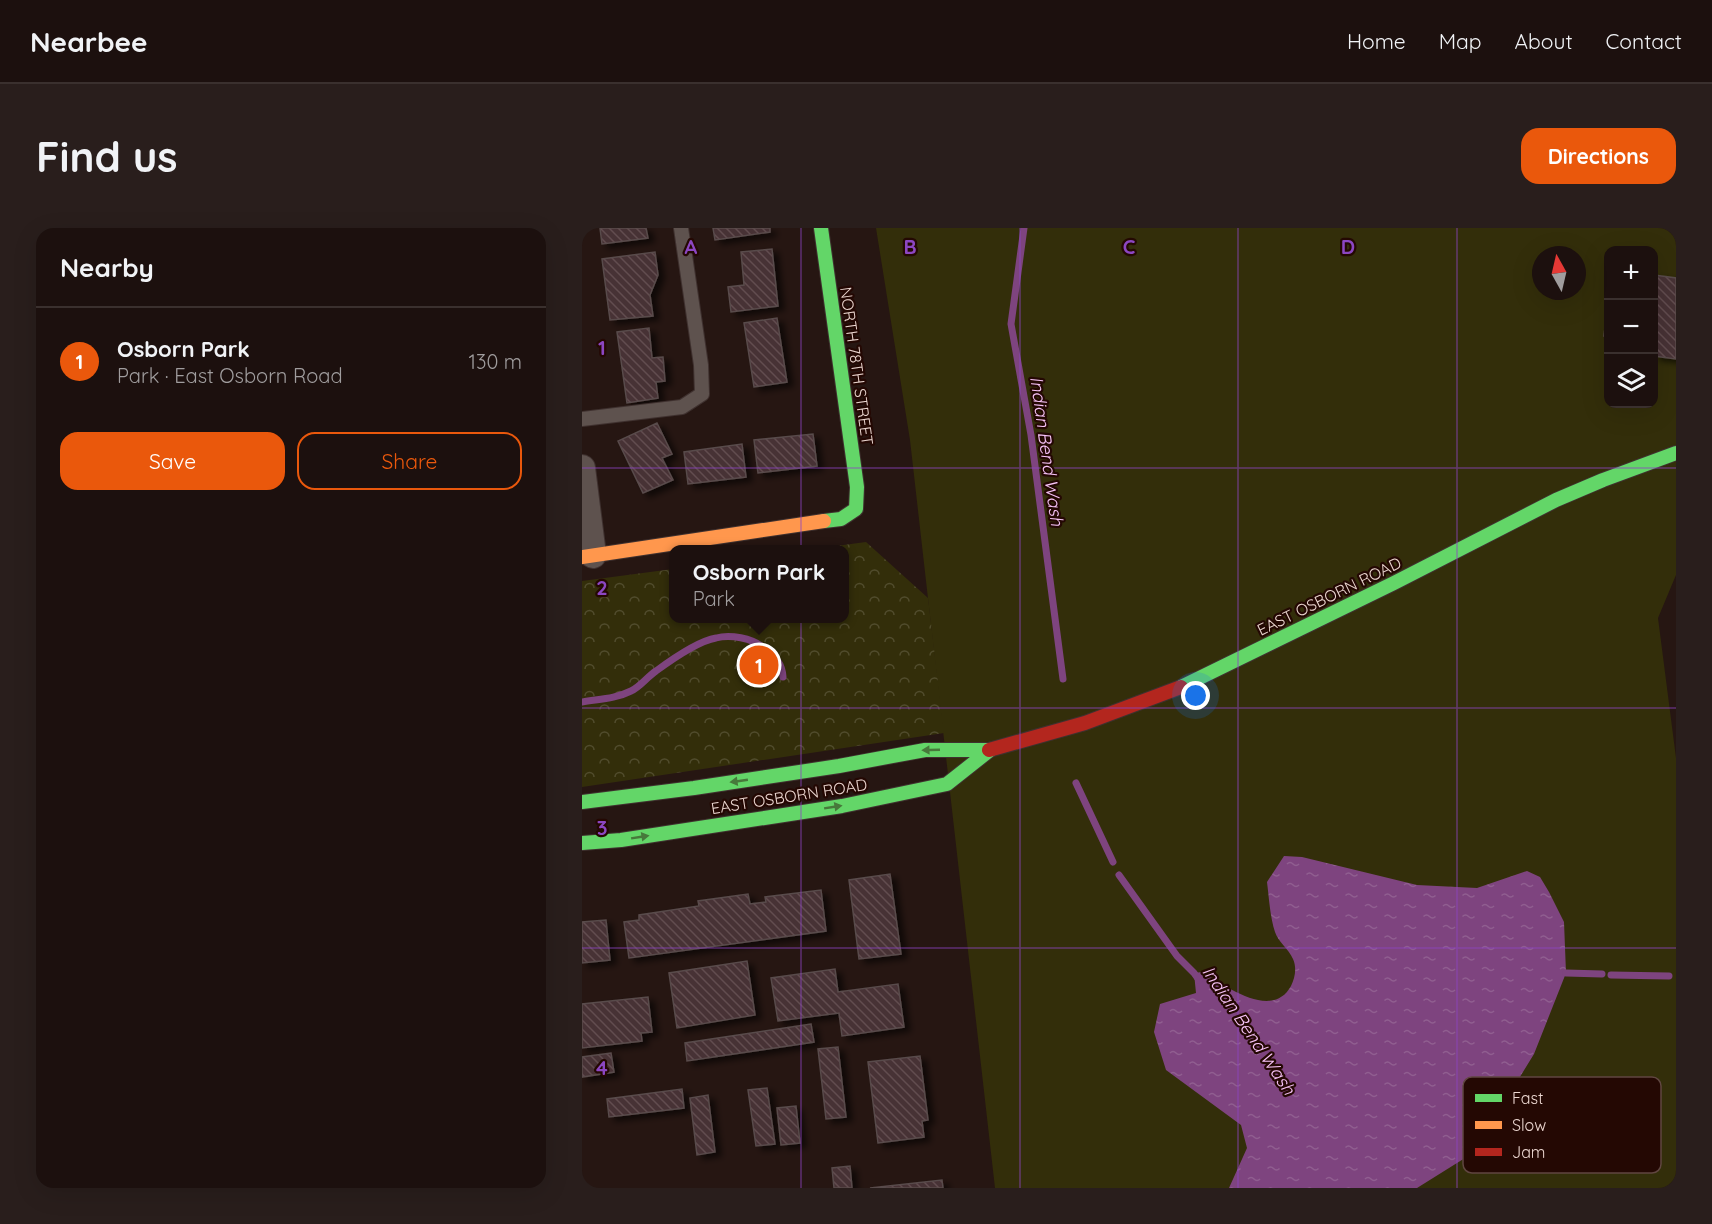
<!DOCTYPE html>
<meta charset="utf-8">
<style>
body{margin:0;font-family:Quicksand,sans-serif;background:#291e1c;color:#f1f3f6}
.controls{position:absolute;right:18px;top:18px;display:grid;overflow:hidden;border-radius:12px;box-shadow:0 6px 24px #0002}
.controls button{width:54px;height:54px;display:grid;place-items:center;padding:0;border:0;border-bottom:2px solid #3a302e;background:#1c100e;color:#f1f3f6;font:30px sans-serif}
.compass{position:absolute;left:950px;top:18px;width:54px;height:54px;border-radius:50%;background:#1c100e;box-shadow:0 6px 24px #0002;rotate:352deg}
.you{position:absolute;left:614px;top:468px;width:21px;height:21px;margin:-15px;border:4px solid #fff;border-radius:50%;background:#1a73e8;box-shadow:0 0 0 9px #1a73e833}
.badge{display:grid;place-items:center;width:39px;height:39px;border-radius:50%;background:#ea580c;color:#fff;font-size:20px;font-weight:700}
.pin{position:absolute;translate:-50% -50%;border:3px solid #fff;box-shadow:0 2px 6px #0006}
.popup{position:absolute;left:87px;top:317px;width:180px;height:78px;box-sizing:border-box;display:grid;place-content:center;border-radius:12px;background:#1c100e;filter:drop-shadow(0 2px 4px #0005);font-size:20px;white-space:nowrap;color:#a09d9e}
.popup b{font-size:22px;color:#f1f3f6}
.popup::after{content:'';position:absolute;left:50%;top:100%;margin-left:-12px;border:12px solid transparent;border-top-color:#1c100e}
.list{margin:0;padding:0;list-style:none}
h2{display:flex;justify-content:space-between;align-items:center;height:78px;margin:0;padding:0 24px;font-size:26px}
h2 small{font-size:20px;font-weight:400;color:#a09d9e}
.list li{display:grid;grid-template-columns:39px 1fr auto;gap:18px;align-items:center;box-sizing:border-box;height:108px;padding:0 24px;border-top:2px solid #3a302e}
.list b{display:block;font-size:22px;white-space:nowrap}
.list p{margin:0;font-size:20px;white-space:nowrap;color:#a09d9e}
.list em{font-size:20px;font-style:normal;color:#a09d9e}
.actions{display:flex;gap:12px;padding:18px 24px}
.actions a{flex:1;padding:14px 0;border:2px solid #ea580c;border-radius:18px;text-align:center;font-size:21px;color:#ea580c}
.actions .main{background:#ea580c;color:#fff}
.icon{flex:none;width:33px;height:33px;fill:none;stroke:currentColor;stroke-width:2;stroke-linecap:round;stroke-linejoin:round}
.map{position:relative;flex:none;width:1094px;height:960px;overflow:hidden;border-radius:18px}
header{display:flex;align-items:center;gap:36px;box-sizing:border-box;height:84px;padding:0 30px;background:#1c100e;border-bottom:2px solid #3a302e}
header strong{font-size:28px}
nav{display:flex;gap:33px;margin-inline-start:auto;font-size:21px}
.intro{display:flex;align-items:center;justify-content:space-between;box-sizing:border-box;height:144px;padding:0 36px}
h1{margin:0;font-size:42px}
.button{padding:15px 27px;border-radius:18px;background:#ea580c;color:#fff;font-size:21px;font-weight:700}
main{display:flex;gap:36px;padding:0 36px}
aside{flex:1;background:#1c100e;border-radius:18px;box-shadow:0 6px 24px #0002}
.map>svg:first-child{display:block}
</style>
<header>
<strong>Nearbee</strong>
<nav><a>Home</a><a>Map</a><a>About</a><a>Contact</a></nav>
</header>
<div class="intro"><h1>Find us</h1><a class="button">Directions</a></div>
<main>
<aside>
<h2>Nearby<small></small></h2>
<ul class="list">
<li><span class="badge">1</span><div><b>Osborn Park</b><p>Park · East Osborn Road</p></div><em>130 m</em></li>
</ul>
<div class="actions"><a class="main">Save</a><a>Share</a></div>
</aside>
<div class="map">
<svg width="1094" height="960" viewBox="0 0 1094 960">
<defs>
<pattern id="park-crowns" width="20" height="18" patternUnits="userSpaceOnUse" patternTransform="scale(1.5)"><rect width="20" height="18" fill="#332e0a"/><path d="M2 6a3 3 0 1 1 6 0M12 15a3 3 0 1 1 6 0" fill="none" stroke="#514c2d"/></pattern>
<pattern id="water-ripples" width="26" height="14" patternUnits="userSpaceOnUse" patternTransform="scale(1.5)"><rect width="26" height="14" fill="#7e447f"/><path d="M2 4q2-2 4 0t4 0M15 11q2-2 4 0t4 0" fill="none" stroke="#905e90"/></pattern>
<pattern id="building-back-hatch" width="6" height="6" patternUnits="userSpaceOnUse" patternTransform="scale(1.5)"><rect width="6" height="6" fill="#473034"/><path d="M-1 5l2 2M0 0l6 6M5-1l2 2" fill="none" stroke="#624d50"/></pattern>
<filter id="shadow"><feDropShadow dx="6" dy="4" stdDeviation="3" flood-color="#0009"/></filter>
</defs>
<rect width="100%" height="100%" fill="#261612"/>
<!-- green -->
<path fill="#332e0a" fill-rule="evenodd" d="M294,0h800v347l-18,43 18,140v430h-681l-85,-748zM1026,22h46v154h-46zM959,27h36v36h-36z"/>
<!-- park -->
<path fill="url(#park-crowns)" d="M284,314l62,56 16,135 -362,54v-206l91,-12 1,49h170v-68l-30,-1z"/>
<!-- water -->
<path fill="url(#water-ripples)" d="M702,628l18,1 115,28 60,3 50,-17 13,6 9,15 15,30 2,51 -32,81 -61,99 -56,35h-188l18,-40 -6,-23 -75,-55 -12,-38 6,-28 36,-11 -2,-20 8,-1c22,13 70,49 89,14 4,-8 6,-18 2,-27 -4,-10 -15,-17 -18,-27 -5,-15 -6,-35 -8,-50z"/>
<g fill="none" stroke-linecap="round" stroke-linejoin="round">
<!-- stream -->
<path stroke="#7e447f" stroke-width="7" d="M442,0l-13,96 20,111 32,244
M0,474c17,-3 33,-3 49,-11 9,-4 16,-14 25,-20 15,-11 42,-30 60,-33 14,-4 36,0 48,10 11,9 18,14 19,29
M494,555l37,79
M537,647l58,81 17,17 5,7
M984,745l36,1
M1029,747l58,1"/>
</g>
<!-- building -->
<path fill="url(#building-back-hatch)" stroke="#594b4b" stroke-width="1.5" filter="url(#shadow)" d="M18,0h46l2,10 -46,6z
M131,0h57v4l-55,8z
M190,21l6,57 -47,6 -3,-25 16,-2 -3,-33z
M73,24l3,23 -8,20 3,21 -43,4 -8,-61z
M1072,47l22,3v81l-22,-3z
M1026,72v36h-4z
M195,90l10,64 -33,5 -10,-64z
M67,100l3,30 11,-1 2,24 -9,1 2,16 -31,5 -10,-71z
M75,195l15,31 -10,4 11,22 -30,13 -25,-52z
M231,206l4,32 -59,7 -4,-33z
M160,216l4,33 -58,7 -4,-32z
M308,646l11,80 -42,5 -10,-79z
M239,662l5,41 -197,27 -5,-36 15,-2v-5l60,-9 -1,-5 50,-7 2,10 16,-2 -1,-5z
M24,692l4,40 -28,3v-41z
M165,733l8,54 -78,13 -8,-55z
M253,741l3,23 60,-8 6,43 -62,9 -3,-23 -61,8 -7,-43z
M66,769l4,35 -11,1 1,8 -60,7v-44z
M229,796l3,18 -127,19 -2,-18z
M256,819l8,70 -20,2 -8,-70z
M29,825l3,19 -32,5v-20z
M338,828l8,64 -6,1 2,16 -46,6 -10,-81z
M185,860l8,56 -19,2 -8,-56z
M100,861l2,19 -75,9 -2,-18z
M126,867l7,57 -18,3 -7,-57z
M214,878l4,37 -19,2 -4,-37z
M268,938l2,22h-18l-2,-20z
M360,952l1,8h-73z"/>
<g fill="none" stroke-linecap="round" stroke-linejoin="round">
<!-- lane casing -->
<g stroke="#3f312f" stroke-width="16">
<path id="lane" d="M0,191l100,-12 20,-13 -1,-29 -20,-137"/>
</g>
<!-- street casing -->
<g stroke="#3f312f" stroke-width="28">
<path id="street" d="M0,240l11,87"/>
</g>
<!-- fast casing -->
<g stroke="#3f312f" stroke-width="16">
<path id="fast" d="M239,0l36,259 -1,22 -15,10 -17,2
M599,459l213,-104 162,-83 47,-20 73,-27
M0,574l112,-14 145,-22 86,-16h64
M0,615l39,-3 221,-34 105,-22 43,-34"/>
</g>
<!-- slow casing -->
<g stroke="#3f312f" stroke-width="16">
<path id="slow" d="M0,329l242,-36"/>
</g>
<!-- jam casing -->
<g stroke="#3f312f" stroke-width="16">
<path id="jam" d="M407,522l96,-27 96,-36"/>
</g>
<!-- lane -->
<use href="#lane" stroke="#5e524e" stroke-width="14"/>
<!-- street -->
<use href="#street" stroke="#5e524e" stroke-width="26"/>
<!-- fast -->
<use href="#fast" stroke="#63d668" stroke-width="14"/>
<!-- slow -->
<use href="#slow" stroke="#ff974d" stroke-width="14"/>
<!-- jam -->
<use href="#jam" stroke="#b3261e" stroke-width="14"/>
</g>
<!-- one-way arrows -->
<defs><path id="oneway-solid" d="M-6-.8H1V-3.2L6.5 0L1 3.2V.8H-6Z" transform="scale(1.5)"/></defs>
<g fill="#47793b">
<use href="#oneway-solid" transform="translate(349 522) rotate(178)"/>
<use href="#oneway-solid" transform="translate(157 553) rotate(172)"/>
<use href="#oneway-solid" transform="translate(251 579) rotate(-9)"/>
<use href="#oneway-solid" transform="translate(58 609) rotate(-9)"/>
</g>
<!-- grid -->
<path fill="none" stroke="#8c46c2" stroke-width="1.5" stroke-opacity="0.55" d="M219,0v960M438,0v960M656,0v960M875,0v960M0,240h1094M0,480h1094M0,720h1094"/>
<g text-anchor="middle" dominant-baseline="central" stroke-width="4.5" stroke-linejoin="round" paint-order="stroke">
<!-- street labels -->
<g font-size="16" fill="#ecd7d1" stroke="#240803">
<text transform="translate(275 138) rotate(82)">NORTH 78TH STREET</text>
<text transform="translate(747 368) rotate(-26)">EAST OSBORN ROAD</text>
<text transform="translate(207 568) rotate(-9)">EAST OSBORN ROAD</text>
</g>
<!-- water labels -->
<g font-size="18" font-style="italic" fill="#f8c4f9" stroke="#240803">
<text transform="translate(465 223) rotate(82)">Indian Bend Wash</text>
<text transform="translate(667 802) rotate(56)">Indian Bend Wash</text>
</g>
</g>
<!-- legend -->
<rect x="881" y="849" width="198" height="96" rx="9" fill="#240803" stroke="#604641" stroke-width="1.5"/>
<rect x="893" y="866" width="27" height="8" fill="#63d668"/>
<rect x="893" y="893" width="27" height="8" fill="#ff974d"/>
<rect x="893" y="920" width="27" height="8" fill="#b3261e"/>
<g font-size="16" fill="#ecd7d1">
<text x="930" y="876">Fast</text>
<text x="930" y="903">Slow</text>
<text x="930" y="930">Jam</text>
</g>
<g font-size="20" text-anchor="middle" font-weight="bold" fill="#8c46c2" stroke="#240803" stroke-width="4.5" stroke-linejoin="round" paint-order="stroke">
<text x="109" y="26">A</text>
<text x="328" y="26">B</text>
<text x="547" y="26">C</text>
<text x="766" y="26">D</text>
<text x="20" y="127">1</text>
<text x="20" y="367">2</text>
<text x="20" y="607">3</text>
<text x="20" y="847">4</text>
</g>
</svg>
<div class="controls">
<button>+</button>
<button>−</button>
<button><svg class="icon" aria-label="layers" viewBox="0 0 24 24"><path d="M12 4l9 5-9 5-9-5zM3 14l9 5 9-5"/></svg></button>
</div>
<svg class="compass" viewBox="-18 -18 36 36"><path d="M0-13l5 13h-10z" fill="#e53935"/><path d="M0 13l5-13h-10z" fill="#a09d9e"/></svg>
<div class="you"></div>
<div class="pin badge" style="left:177px;top:437px">1</div>
<div class="popup"><b>Osborn Park</b>Park</div>
</div>
</main>
